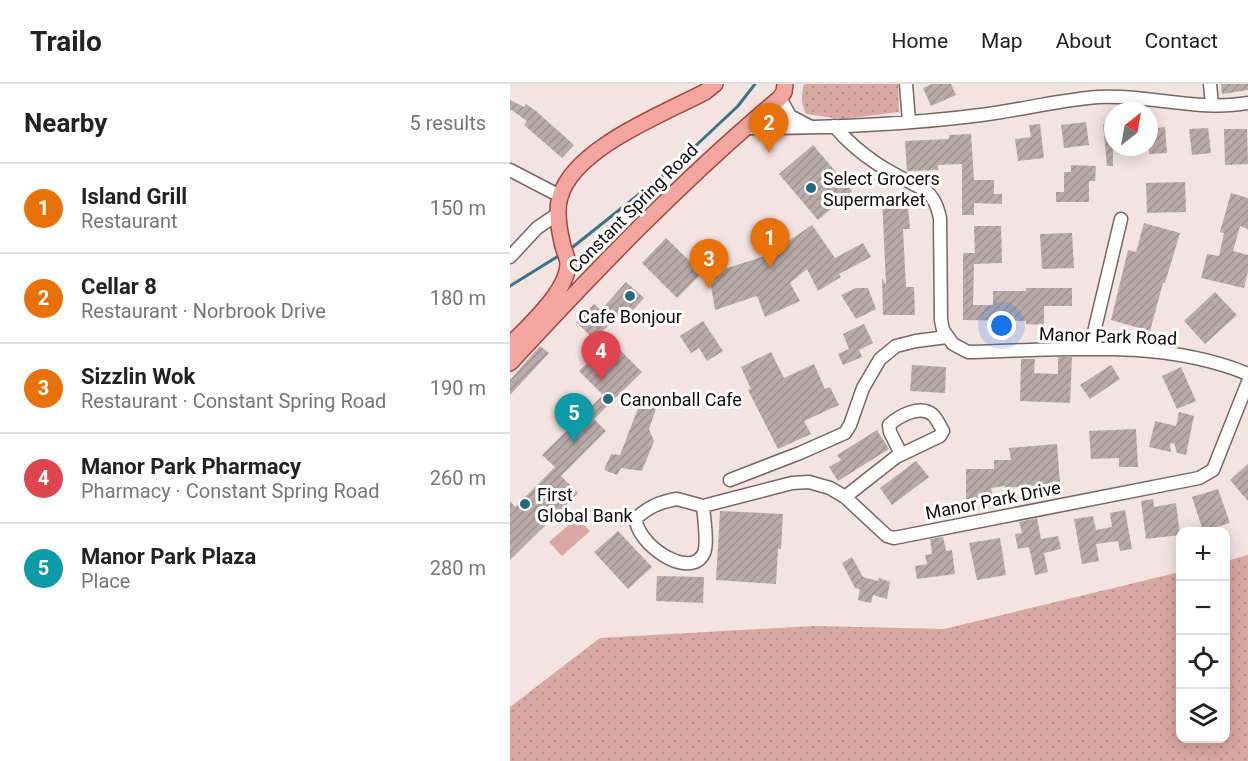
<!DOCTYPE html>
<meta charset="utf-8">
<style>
body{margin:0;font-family:Roboto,sans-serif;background:#f2f2f2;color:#222}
.controls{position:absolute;right:18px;bottom:18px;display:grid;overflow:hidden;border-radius:12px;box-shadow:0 3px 15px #0003}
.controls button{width:54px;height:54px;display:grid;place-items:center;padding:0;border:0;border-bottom:2px solid #e0e0e0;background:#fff;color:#222;font:30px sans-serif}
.compass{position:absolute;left:594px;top:18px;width:54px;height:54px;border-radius:50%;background:#fff;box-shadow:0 3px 15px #0003;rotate:31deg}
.you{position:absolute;left:492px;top:242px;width:21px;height:21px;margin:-15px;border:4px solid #fff;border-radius:50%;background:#1a73e8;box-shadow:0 0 0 9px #1a73e833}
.badge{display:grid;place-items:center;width:39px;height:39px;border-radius:50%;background:#27697c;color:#fff;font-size:20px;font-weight:700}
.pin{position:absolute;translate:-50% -50px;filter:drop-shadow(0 2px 3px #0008)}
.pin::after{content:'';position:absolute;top:32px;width:21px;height:18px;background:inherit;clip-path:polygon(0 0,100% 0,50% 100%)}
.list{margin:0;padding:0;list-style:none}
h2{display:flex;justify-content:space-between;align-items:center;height:78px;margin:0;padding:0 24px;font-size:26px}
h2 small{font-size:20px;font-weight:400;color:#767676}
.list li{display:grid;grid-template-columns:39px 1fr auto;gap:18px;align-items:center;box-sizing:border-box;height:90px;padding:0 24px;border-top:2px solid #e0e0e0}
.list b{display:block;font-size:22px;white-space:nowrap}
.list p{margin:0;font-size:20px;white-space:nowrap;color:#767676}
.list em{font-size:20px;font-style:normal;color:#767676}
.icon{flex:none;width:33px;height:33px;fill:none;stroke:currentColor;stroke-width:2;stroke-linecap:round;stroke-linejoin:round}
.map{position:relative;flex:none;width:738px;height:677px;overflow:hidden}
header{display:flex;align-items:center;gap:36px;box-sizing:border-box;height:84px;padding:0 30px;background:#fff;border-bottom:2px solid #e0e0e0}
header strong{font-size:28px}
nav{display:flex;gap:33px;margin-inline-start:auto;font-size:21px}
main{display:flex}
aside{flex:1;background:#fff}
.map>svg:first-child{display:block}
</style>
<header>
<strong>Trailo</strong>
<nav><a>Home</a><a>Map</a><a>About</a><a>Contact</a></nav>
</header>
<main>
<aside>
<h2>Nearby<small>5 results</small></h2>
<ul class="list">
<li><span class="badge" style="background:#e8710a">1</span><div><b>Island Grill</b><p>Restaurant</p></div><em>150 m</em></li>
<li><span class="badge" style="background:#e8710a">2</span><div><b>Cellar 8</b><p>Restaurant · Norbrook Drive</p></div><em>180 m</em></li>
<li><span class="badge" style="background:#e8710a">3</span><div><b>Sizzlin Wok</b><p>Restaurant · Constant Spring Road</p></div><em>190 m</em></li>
<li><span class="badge" style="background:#e0444e">4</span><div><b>Manor Park Pharmacy</b><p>Pharmacy · Constant Spring Road</p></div><em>260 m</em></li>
<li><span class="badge" style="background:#0f9aa8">5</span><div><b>Manor Park Plaza</b><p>Place</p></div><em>280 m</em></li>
</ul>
</aside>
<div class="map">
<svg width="738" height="677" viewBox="0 0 738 677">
<defs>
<pattern id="grass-dots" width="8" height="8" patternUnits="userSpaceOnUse" patternTransform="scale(1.5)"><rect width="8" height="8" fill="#d8a8a2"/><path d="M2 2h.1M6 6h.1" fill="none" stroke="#b88f8a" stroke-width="1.8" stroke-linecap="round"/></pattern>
<pattern id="building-hatch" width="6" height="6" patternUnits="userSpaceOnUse" patternTransform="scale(1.5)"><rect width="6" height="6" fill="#b9aba9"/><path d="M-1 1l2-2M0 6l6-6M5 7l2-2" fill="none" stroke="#9e9290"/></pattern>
</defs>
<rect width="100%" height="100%" fill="#f3e3e1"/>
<!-- grass -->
<path fill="url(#grass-dots)" d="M294,0h94l1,28 -57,7 -36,-5c-5,-11 -5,-18 -2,-30z
M738,471v206h-738v-54l90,-69 215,-12 129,3 236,-57v166h46v-177z"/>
<!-- garden -->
<path fill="#d8a8a2" d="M67,434l13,13 -28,25 -13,-14z"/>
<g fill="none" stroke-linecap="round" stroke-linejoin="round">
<!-- stream -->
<path stroke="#3e7383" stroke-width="3" d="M59,166l103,-82 66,-62 17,-22
M0,202l50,-31"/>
</g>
<!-- building -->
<path fill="url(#building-hatch)" d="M422,0h19l5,11 -25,11 -8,-18z
M711,0h27v6l-26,4z
M0,16l14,7 2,-3 10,7 38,34 -12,13 -38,-33 3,-4 -17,-12z
M576,38l3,23 -25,3 -3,-23z
M603,39v43h-6l-4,-42z
M530,40l4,34 -26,3 -3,-22 16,-2 -2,-12z
M655,43l2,26 -18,1v-25z
M698,44l3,25 -19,2 -3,-26z
M714,45h23l1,35 -23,1z
M461,50l3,46h20v14h8v10l-28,-1v12h-12v-51l-24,1v5l-31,1 -2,-30 44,-2v-4z
M303,61l39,46 -34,29 -39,-46z
M561,81l25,1 -1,15h-6v21h-33v-10h8v-20h7z
M675,98l1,30 -39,1 -1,-30z
M721,109l17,5v31l-8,-3 -7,25 15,4v16l-4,17 -43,-10 6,-24 12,2 5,-23 -4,-1z
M397,112l3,33h-7l3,58h8l1,28h-32l-1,-37 4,7 -4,-88z
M634,139l36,10 -15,50h-2l-13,48 -39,-11 17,-70 8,2z
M302,141l23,33 28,-15 8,14 -32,17 2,3 -23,14 -11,-22 -17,14 10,18 -35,16 -8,-21 -42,14 -6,-36 59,-19z
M464,142h27l1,37 -28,1 -1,41h20v-14h33v-3h46v18h-28v19l-18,-1v-3l-63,-1v-67h12z
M562,149l2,35 -32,1 -2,-35z
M156,154l36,35 -25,25 -35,-35z
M116,198l18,16 -11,12 -5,-4 -26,26 40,40 -48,47 12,12 -45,45 17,17 -68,67v-59l5,6 40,-40 -13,-12 61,-60 -24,-24 24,-23 -27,-26 18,-18 7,6z
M346,204h12l8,21 -20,10 -15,-24z
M705,208l22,23 -32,29 -21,-23z
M193,237l20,30 -16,10 -8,-13 -8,5 -11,-17z
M354,240l9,19 -14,7 3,7 -19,8 -5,-11 11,-5 -6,-15z
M30,262l9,7 -39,42v-15z
M261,268l13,26 30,-14 11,25 5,-2 9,18 -35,16 7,13 -33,15 -30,-59 3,-1 -10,-22z
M548,273h14l-2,46 -50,-2 1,-42h14l-1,14 24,1z
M402,281l34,2 -1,26 -35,-2z
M601,281l9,14 -30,20 -10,-14z
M671,283l15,34 -19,8 -15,-33z
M134,309l15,7 -10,29 5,12 -12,30 -21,-3 -4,7 -13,-5 7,-16 9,1z
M669,328l15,4 -8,39 -9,-2 -3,-10 -4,1 1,8 -22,-5 6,-26 21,5z
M626,345l2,38h-19v-9l-28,1 -2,-28z
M367,346l12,19 -51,32 -9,-14 12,-7 -4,-5z
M547,360l3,39 -55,5v-2l-14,2 2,11h-27v-30h28v-9h17l-2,-12z
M406,377l13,16 -37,28 -12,-17z
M738,380v37l-18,-21z
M708,405l12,34 -27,8 -11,-34z
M643,415l1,8 22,-4 4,32 -34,4 -5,-38z
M615,426l7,39 -12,2 -2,-10 -22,3 3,17 -17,3 -8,-45 19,-3 3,14 16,-3 -2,-14z
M210,427l63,3 -2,35h-3l-2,35 -60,-4z
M527,434l4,21 17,-3 3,13 -17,4 4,19 -13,3 -6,-28 -11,2 -3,-15 7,-1 -3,-11z
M108,447l34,36 -24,22 -34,-37z
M433,453l3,14 6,-1 3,24 -38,5 -2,-13 12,-2 -2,-9 7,-1 -2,-15z
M490,454l6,37 -29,5 -8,-37z
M342,473l11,20 15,4 1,-3 11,4 -3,17 -14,-4 -2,8 -13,-3 2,-11 -5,-1 -13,-25z
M147,492l47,1 -1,26 -47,-2z"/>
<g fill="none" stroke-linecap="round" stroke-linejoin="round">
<!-- minor casing -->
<g stroke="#746765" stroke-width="15">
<path id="minor" d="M396,0l3,37
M700,0l2,21
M270,14l10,18 19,10
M324,42c28,32 53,45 91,64 9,8 12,15 15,28l1,102 2,10 10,14 15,8c92,-2 193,-14 280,22
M235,44c78,0 158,-3 236,-13 39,-5 78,-15 117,-18 50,-3 101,15 150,6
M0,86l50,26
M0,173l27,-29 22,-15
M580,265l31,-130
M220,396l70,-27 45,-20 5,-8 13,-37 17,-29 16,-13 20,-5 31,-4
M335,413l51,-40 44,-21 3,-5c-3,-5 -6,-12 -10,-16 -13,-11 -34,1 -44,10l1,7 11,22
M167,415l26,7c1,12 5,37 1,47 -14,29 -69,-10 -68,-35 13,-11 23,-16 41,-19z
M193,422l89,-23 17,-1 21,6 15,9 42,39 7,2 305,-60 14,-8 35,-88"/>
</g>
<!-- major casing -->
<g stroke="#9d4942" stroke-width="18">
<path id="major" d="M0,261c18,-19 57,-53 58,-81 0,-6 -5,-15 -6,-22 -3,-13 -6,-32 -2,-45 14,-49 103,-83 145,-105l10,-8
M0,279c86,-93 173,-184 270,-265l4,-6 1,-8"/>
</g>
<!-- minor -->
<use href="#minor" stroke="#fff" stroke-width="12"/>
<!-- major -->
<use href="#major" stroke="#f2a69f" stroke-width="15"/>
</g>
<!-- markers -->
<g fill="#27697c" stroke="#fff" stroke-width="2">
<circle cx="301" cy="104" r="6"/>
<circle cx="120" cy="212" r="6"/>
<circle cx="98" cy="315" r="6"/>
<circle cx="15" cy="420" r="6"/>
</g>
<g text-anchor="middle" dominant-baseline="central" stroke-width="6" stroke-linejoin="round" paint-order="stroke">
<!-- poi labels -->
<g font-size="18" fill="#110c0b" stroke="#fff" text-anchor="start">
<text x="313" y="94">Select Grocers<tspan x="313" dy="21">Supermarket</tspan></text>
<text x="120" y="232" text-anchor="middle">Cafe Bonjour</text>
<text x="110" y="315">Canonball Cafe</text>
<text x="27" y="410">First<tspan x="27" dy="21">Global Bank</tspan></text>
</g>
<!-- street labels -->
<g font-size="18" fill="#110c0b" stroke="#fff">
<text transform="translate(123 124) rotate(-45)">Constant Spring Road</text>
<text transform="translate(598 252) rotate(2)">Manor Park Road</text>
<text transform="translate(483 416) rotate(-11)">Manor Park Drive</text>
</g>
</g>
</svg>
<div class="controls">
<button>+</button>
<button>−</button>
<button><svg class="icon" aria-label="locate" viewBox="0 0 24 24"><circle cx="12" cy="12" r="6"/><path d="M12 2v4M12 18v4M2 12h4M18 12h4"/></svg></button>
<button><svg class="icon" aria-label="layers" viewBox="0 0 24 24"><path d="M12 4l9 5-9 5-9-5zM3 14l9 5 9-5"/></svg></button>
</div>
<svg class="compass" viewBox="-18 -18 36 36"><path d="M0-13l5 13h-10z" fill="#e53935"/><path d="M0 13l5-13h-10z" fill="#767676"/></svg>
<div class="you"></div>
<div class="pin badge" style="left:260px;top:184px;background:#e8710a">1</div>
<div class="pin badge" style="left:259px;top:69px;background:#e8710a">2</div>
<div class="pin badge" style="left:199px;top:205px;background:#e8710a">3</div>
<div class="pin badge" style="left:91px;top:297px;background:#e0444e">4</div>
<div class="pin badge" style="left:64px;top:359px;background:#0f9aa8">5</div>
</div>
</main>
